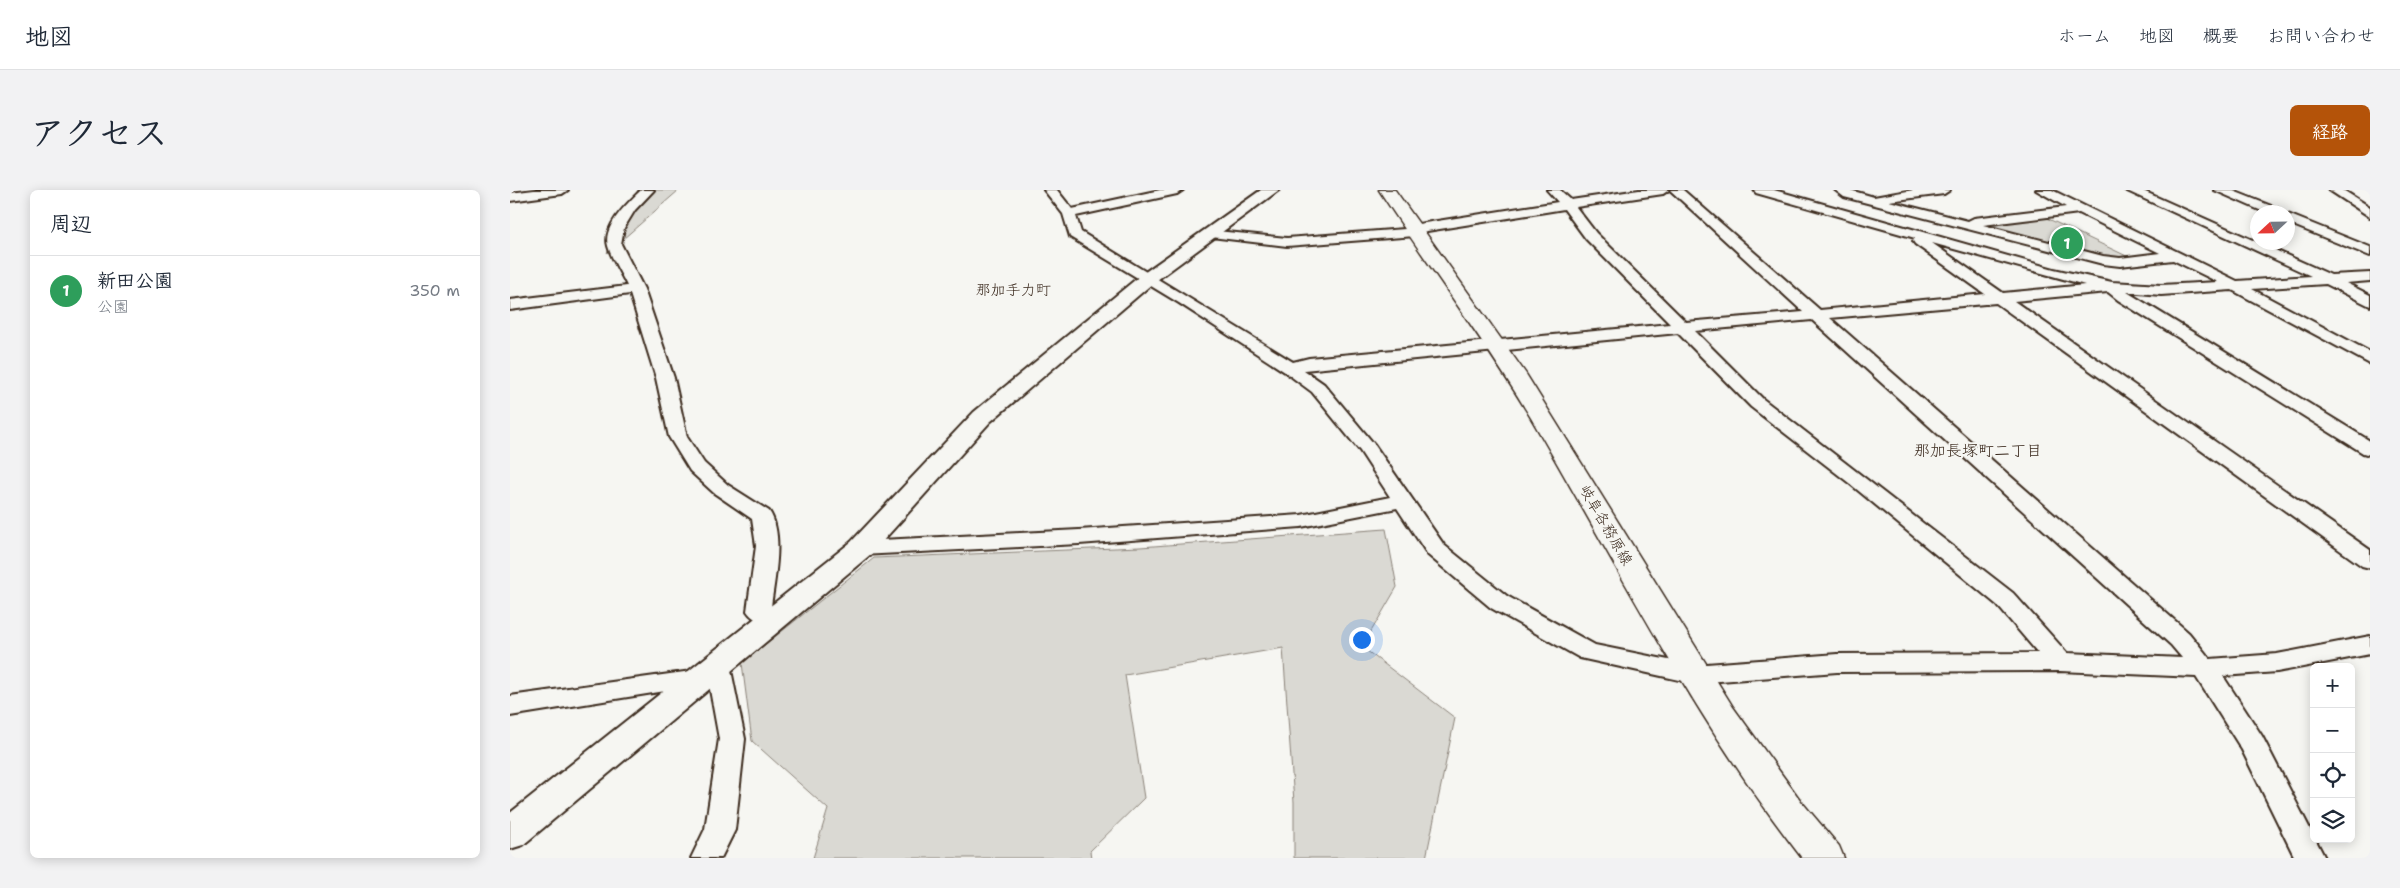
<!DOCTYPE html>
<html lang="ja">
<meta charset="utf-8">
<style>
body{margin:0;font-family:"Shantell Sans","Klee One",sans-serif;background:#f2f2f3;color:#1f2937}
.controls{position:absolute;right:15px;bottom:15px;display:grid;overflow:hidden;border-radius:8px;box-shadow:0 2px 12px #0003}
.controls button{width:45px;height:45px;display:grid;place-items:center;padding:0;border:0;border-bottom:1px solid #e0e1e3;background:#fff;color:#1f2937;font:25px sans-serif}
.compass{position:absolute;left:1740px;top:15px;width:45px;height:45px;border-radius:50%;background:#fff;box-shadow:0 2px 12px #0003;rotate:248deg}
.you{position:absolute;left:851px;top:449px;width:18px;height:18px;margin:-12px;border:4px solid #fff;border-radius:50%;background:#1a73e8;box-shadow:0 0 0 8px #1a73e833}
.badge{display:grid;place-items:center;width:32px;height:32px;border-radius:50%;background:#b45309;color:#fff;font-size:16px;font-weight:700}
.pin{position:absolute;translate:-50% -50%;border:2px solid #fff;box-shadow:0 1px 5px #0006}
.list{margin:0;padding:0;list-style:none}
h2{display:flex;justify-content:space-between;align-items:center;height:65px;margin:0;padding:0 20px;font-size:21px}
h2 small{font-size:16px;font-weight:400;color:#747a83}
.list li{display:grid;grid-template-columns:32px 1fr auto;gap:15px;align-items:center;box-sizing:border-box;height:70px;padding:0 20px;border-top:1px solid #e0e1e3}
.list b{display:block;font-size:19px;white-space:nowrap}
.list p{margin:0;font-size:16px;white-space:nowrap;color:#747a83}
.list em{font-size:16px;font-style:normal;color:#747a83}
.icon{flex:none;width:28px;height:28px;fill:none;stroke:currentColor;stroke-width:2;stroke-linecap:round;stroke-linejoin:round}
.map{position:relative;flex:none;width:1860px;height:668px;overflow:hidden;border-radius:8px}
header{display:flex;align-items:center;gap:30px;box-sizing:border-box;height:70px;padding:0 25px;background:#fff;border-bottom:1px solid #e0e1e3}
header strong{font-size:24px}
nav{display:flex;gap:28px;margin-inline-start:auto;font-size:18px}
.intro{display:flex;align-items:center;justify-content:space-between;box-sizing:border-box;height:120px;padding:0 30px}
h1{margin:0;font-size:35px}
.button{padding:12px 22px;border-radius:8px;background:#b45309;color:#fff;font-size:18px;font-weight:700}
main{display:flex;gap:30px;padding:0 30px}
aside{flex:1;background:#fff;border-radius:8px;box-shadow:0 2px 12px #0003}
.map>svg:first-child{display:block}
</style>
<header>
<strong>地図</strong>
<nav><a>ホーム</a><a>地図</a><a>概要</a><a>お問い合わせ</a></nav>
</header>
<div class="intro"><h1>アクセス</h1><a class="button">経路</a></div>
<main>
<aside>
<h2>周辺<small></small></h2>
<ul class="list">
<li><span class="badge" style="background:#2e9e5b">1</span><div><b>新田公園</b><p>公園</p></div><em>350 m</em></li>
</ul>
</aside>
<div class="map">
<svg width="1860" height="668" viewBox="0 0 1860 668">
<rect width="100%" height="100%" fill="#f6f6f2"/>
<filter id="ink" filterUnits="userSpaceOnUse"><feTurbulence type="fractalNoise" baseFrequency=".02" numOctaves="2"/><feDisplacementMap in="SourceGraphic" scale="10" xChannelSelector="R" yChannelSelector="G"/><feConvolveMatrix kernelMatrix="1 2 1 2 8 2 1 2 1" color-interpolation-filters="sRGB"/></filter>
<g filter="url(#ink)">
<!-- green -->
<path fill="#dad9d3" stroke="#8a8278" d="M128,0h41l-72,63z
M1528,24l97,46 -15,2 -151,-37z
M876,339l11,58 -35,60 93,71 -29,140h-132v-56l-11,-154 -158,27 19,123 -54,53 1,7h-278l15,-49 -76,-68 -10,-78 132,-105 266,-11z"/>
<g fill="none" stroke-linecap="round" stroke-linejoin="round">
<!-- minor casing -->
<g stroke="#3b2a1e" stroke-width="4">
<path id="minor" d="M24,0h34l-6,4 -52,7v-8z
M131,0h13l-19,20 -11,18 -3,16 23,45 30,89 13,59 17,26 24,22 41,26c16,23 5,70 2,96l13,5 4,6 -4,6c-12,3 -30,-2 -37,-13l9,-65 -4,-27 -38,-26 -24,-22 -21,-34 -13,-59 -26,-84 -120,16v-10l117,-14c-6,-13 -15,-26 -19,-40 -6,-20 21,-44 33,-56z
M534,0h13l15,19 88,-19h23l-6,4 -101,22 5,16 212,130 16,-4 361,-34 -84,-85 -22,-30 -143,23 -1,3 -5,1 -128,10 -76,-9 -7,-4 2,-3 81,8 118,-9 7,-4 146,-23 -11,-12h13l11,10 68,-10h30l-6,4 -87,13 20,26 90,89 117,-10 -133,-122h13l137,120 165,-16 -70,-50 -2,-3 2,-3 -159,-45 -2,-3h20l280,79 58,13 49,3 57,-3 -45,-22 -53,6 -17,-2 -259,-67 -9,-7h15l24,7 39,-7h37l-6,4 -55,7 79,20 6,-3 92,-11 -30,-17h16l185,91 74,-5 -186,-86h16l190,85 39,-2v8l-24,2 24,12v11l-44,-22 -74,5 118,63v12l-138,-74 -71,5 -34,-3 243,149v14l-7,-2 -245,-153 -10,-8 -94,9 356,249v18l-8,-2 -366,-263 -166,15 359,315 21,26 67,-5 93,-18v18l-93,18 -54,4 39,60 63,122h-30l-53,-108 -46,-73 -136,-6 -223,1 -144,11 -113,-25 -89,-50 -63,-53 -31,-47 -96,19 -222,17 -218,11 -8,-2 -3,-5 3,-5 8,-2 218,-11 222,-15 89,-18 -30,-46 -48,-59 -27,-20 -106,-69 -109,-66 -7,-23zM1569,23l81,40 -40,5 -17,-2 -120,-31zM1422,53l153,42 -82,8zM1302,130l359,325 11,13 -115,-5 -54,-60 -250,-194 -68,-68zM1168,143l73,74 98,76 148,122 41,48 -201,1 -144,11 -98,-20 -88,-49 -63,-51 -70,-101 -50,-60 -20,-14z
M1704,0h17l48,19 2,3h-17z
M1819,0h14l27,17v10z
M1778,24l82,33v9l-82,-33z
M208,466l9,3 3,6 15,74 -10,91 -14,28h-30l14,-29 14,-90 -10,-55 -199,32v-20l196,-27v-4l3,-6z"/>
</g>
<!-- tertiary casing -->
<g stroke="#3b2a1e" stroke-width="4">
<path id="tertiary" d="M751,0h18l-126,93 -163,139 -119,132 -348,291 -13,4v-36l341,-271 123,-130 167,-137z"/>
</g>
<!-- secondary casing -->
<g stroke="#3b2a1e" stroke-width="3">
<path id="secondary" d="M869,0h16l131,184 207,333 68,94 38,45 5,12h-42c-106,-136 -184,-291 -271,-440 -47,-79 -102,-151 -152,-228z"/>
</g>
<!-- minor -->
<use href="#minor" fill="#f6f6f2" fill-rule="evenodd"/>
<!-- tertiary -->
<use href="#tertiary" fill="#f6f6f2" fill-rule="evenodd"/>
<!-- secondary -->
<use href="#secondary" fill="#f6f6f2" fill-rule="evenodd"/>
</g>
</g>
<g text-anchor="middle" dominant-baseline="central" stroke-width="4" stroke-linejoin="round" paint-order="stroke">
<!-- far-quarter labels -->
<g font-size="15" fill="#3b2a1e" stroke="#f6f6f2">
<text x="503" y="100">那加手力町</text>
</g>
<!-- street labels -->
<g font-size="15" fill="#3b2a1e" stroke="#f6f6f2">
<text transform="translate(1096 335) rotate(60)">岐阜各務原線</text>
</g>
<!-- neighbourhood labels -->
<g font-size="16" fill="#3b2a1e" stroke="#f6f6f2">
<text x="1468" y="260">那加長塚町二丁目</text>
</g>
</g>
</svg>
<div class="controls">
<button>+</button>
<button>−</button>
<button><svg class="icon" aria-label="locate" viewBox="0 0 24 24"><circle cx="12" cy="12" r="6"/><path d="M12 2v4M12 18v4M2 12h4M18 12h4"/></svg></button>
<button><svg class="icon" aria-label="layers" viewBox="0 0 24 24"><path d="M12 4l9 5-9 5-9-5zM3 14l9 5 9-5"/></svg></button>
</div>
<svg class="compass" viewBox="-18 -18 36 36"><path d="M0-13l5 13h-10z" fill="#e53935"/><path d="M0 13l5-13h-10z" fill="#747a83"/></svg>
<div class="you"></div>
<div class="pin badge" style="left:1557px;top:53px;background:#2e9e5b">1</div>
</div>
</main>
